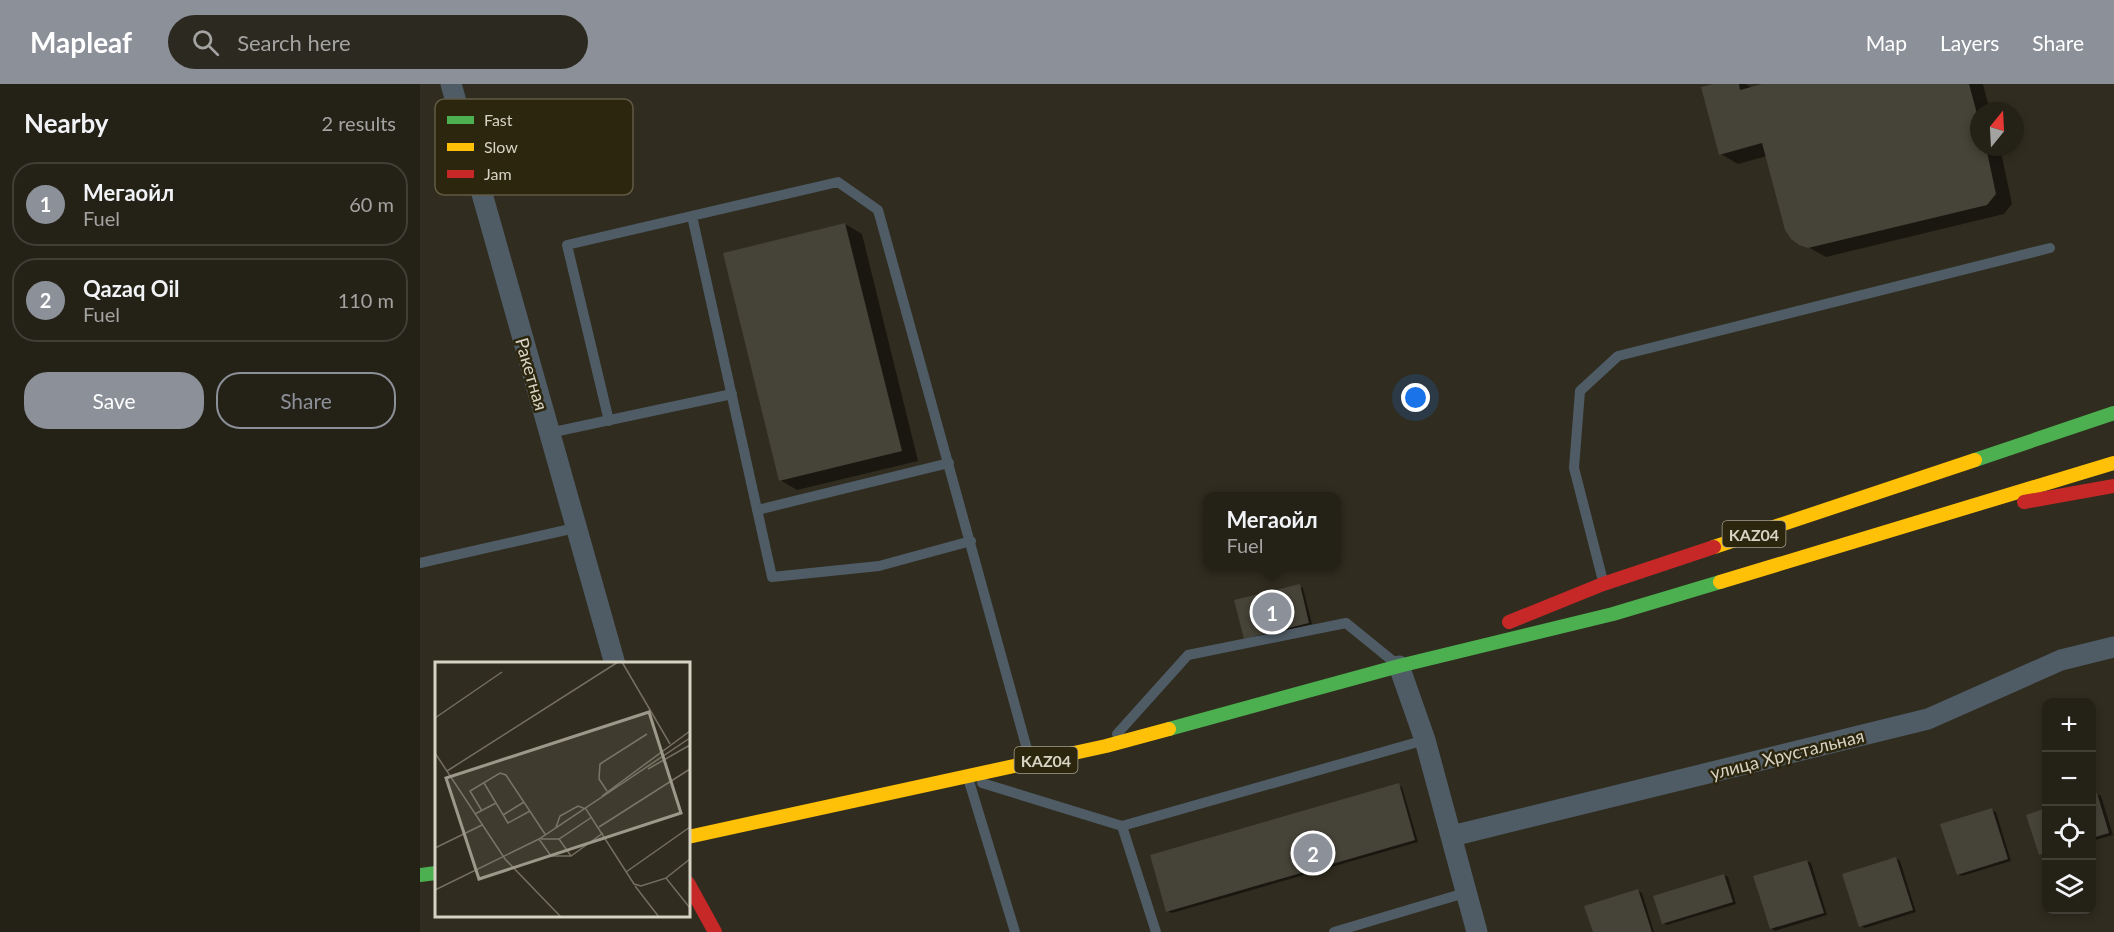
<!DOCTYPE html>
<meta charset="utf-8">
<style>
body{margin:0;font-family:Lato,sans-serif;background:#2c2920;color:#f1f3f6}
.controls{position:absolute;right:18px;bottom:18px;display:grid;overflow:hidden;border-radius:12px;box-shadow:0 3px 9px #0003}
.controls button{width:54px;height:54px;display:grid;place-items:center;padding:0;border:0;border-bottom:2px solid #413e36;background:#242117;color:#f1f3f6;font:30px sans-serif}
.compass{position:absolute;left:1550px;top:18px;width:54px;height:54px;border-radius:50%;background:#242117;box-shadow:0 3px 9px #0003;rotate:18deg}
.you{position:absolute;left:996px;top:314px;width:21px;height:21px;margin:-15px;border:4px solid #fff;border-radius:50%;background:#1a73e8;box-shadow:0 0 0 9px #1a73e833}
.badge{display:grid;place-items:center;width:39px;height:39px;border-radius:50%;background:#8c9099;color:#fff;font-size:20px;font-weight:700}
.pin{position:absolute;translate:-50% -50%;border:3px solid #fff;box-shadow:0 2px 6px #0006}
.popup{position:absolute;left:783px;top:408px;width:138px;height:78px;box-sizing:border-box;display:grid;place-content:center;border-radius:12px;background:#242117;filter:drop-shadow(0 2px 4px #0005);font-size:20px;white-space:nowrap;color:#a3a3a1}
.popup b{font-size:22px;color:#f1f3f6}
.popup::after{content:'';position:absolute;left:50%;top:100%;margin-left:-12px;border:12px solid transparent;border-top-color:#242117}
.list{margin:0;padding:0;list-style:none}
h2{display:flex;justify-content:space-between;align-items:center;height:78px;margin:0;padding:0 24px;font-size:26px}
h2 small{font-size:20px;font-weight:400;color:#a3a3a1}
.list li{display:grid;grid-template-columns:39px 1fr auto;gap:18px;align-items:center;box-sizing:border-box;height:84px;margin:0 12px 12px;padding:0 12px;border:2px solid #413e36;border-radius:24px}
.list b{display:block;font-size:22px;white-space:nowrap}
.list p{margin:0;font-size:20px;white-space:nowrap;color:#a3a3a1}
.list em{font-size:20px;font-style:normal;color:#a3a3a1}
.actions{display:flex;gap:12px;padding:18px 24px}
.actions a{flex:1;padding:14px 0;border:2px solid #8c9099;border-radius:24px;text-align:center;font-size:21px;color:#8c9099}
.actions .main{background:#8c9099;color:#fff}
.icon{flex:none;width:33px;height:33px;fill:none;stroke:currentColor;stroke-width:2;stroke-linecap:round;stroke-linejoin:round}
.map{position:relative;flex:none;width:1694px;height:848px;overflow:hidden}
header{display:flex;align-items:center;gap:36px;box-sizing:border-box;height:84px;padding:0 30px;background:#8c9099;color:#fff}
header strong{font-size:28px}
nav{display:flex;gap:33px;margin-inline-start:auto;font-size:21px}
.search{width:420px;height:54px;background:#2c2920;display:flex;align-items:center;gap:15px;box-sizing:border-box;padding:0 21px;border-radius:33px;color:#a3a3a1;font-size:22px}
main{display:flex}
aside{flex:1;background:#242117}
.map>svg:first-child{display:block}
</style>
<header>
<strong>Mapleaf</strong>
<div class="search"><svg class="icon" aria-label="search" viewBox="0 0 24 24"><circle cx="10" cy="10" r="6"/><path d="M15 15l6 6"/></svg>Search here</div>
<nav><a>Map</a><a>Layers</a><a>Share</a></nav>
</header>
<main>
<aside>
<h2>Nearby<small>2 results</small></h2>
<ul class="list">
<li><span class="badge">1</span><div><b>Мегаойл</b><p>Fuel</p></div><em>60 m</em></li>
<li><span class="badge">2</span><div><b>Qazaq Oil</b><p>Fuel</p></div><em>110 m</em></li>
</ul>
<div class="actions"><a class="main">Save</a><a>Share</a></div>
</aside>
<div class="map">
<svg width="1694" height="848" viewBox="0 0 1694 848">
<rect width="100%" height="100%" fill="#302c1f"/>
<!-- shadow -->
<path fill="#0007" d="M1299,0h26l8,4 15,-4h215l7,27h-11v36h21l12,57 -8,10 -178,43 -34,-19 -25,-82 -29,8 -17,-10z
M425,140l17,10 56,227 -121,29 -17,-10z
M879,502l4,2 9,36 -63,16z
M978,701l4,2 16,55 -246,71 -4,-2z
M1677,710l4,2 12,39 -21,6v-45z
M1572,726l4,2 15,49 -49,15 -4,-2z
M1626,726v46h-2l-4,-2 -12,-38z
M1476,774l4,3 16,51 -51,16 -4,-2z
M1387,777l4,2 16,52 -52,16 -4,-3z
M1304,791l4,2 8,27 -69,21 -4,-2z
M1218,807l4,2 12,39h-60z"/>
<!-- building -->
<path fill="#464338" d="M1293,0h26l1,6 22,-6h207l10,37v26h7l10,47 -9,11 -179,43 -9,-3 -8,-6 -6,-9 -23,-87 -43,12 -18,-68z
M425,139l57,228 -123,30 -56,-228z
M880,500l9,39 -65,16 -10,-39z
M979,699l16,57 -249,72 -16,-57z
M1677,709l12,40 -17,5v-44z
M1572,724l16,51 -51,16 -17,-51z
M1626,724v45l-7,2 -13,-40z
M1476,773l17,53 -54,17 -17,-53z
M1387,776l17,53 -54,16 -17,-53z
M1304,790l9,28 -71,22 -9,-28z
M1218,805l14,43h-59l-9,-26z"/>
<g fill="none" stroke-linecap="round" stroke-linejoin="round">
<!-- lane -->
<path stroke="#4f5c66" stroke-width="10" d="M272,132l80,361 107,-11 92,-25
M189,337l-42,-176 271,-63 40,28 152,550
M129,349l183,-39
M337,426l192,-47
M0,479l155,-35
M1183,497l-29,-113 6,-77 38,-35 432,-108
M697,650l71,-79 158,-32 48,39
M548,694l47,154
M562,699l140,43 303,-86
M702,742l34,106
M914,848l134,-40"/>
<!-- street -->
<path stroke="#4f5c66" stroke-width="21" d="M31,0l164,580
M979,582l26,74 52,192
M1032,752l476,-117 133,-59 53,-13"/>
<!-- fast -->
<path stroke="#4caf50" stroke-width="14" d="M1555,376l139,-47
M749,645l230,-63 214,-52 107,-32
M0,791l16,-2"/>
<!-- slow -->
<path stroke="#ffc107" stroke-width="14" d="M1294,463l261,-87
M1300,498l394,-119
M268,753l418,-91 63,-17"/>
<!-- jam -->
<path stroke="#c62828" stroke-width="14" d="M1604,418l90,-16
M1089,538l94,-38 111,-37
M268,799l27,49"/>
</g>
<g text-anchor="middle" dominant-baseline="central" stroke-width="5" stroke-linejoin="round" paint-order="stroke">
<!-- shield labels -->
<g fill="#2d260e" stroke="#a49f8d" stroke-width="1.5">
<rect x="1302.5" y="437" width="63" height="26" rx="4.5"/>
<rect x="594.5" y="663" width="63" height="26" rx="4.5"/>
</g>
<g font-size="16" font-weight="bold" fill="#d7d3c4">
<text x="1334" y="450">KАZ04</text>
<text x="626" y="676">KАZ04</text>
</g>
<!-- street labels -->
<g font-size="18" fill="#d7d3c4" stroke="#2d260e">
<text transform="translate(112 290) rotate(74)">Ракетная</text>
<text transform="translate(1367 670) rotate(-14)">улица Хрустальная</text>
</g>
</g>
<!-- overview -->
<g transform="translate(15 578)">
<rect width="255" height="255" fill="#302c1f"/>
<path fill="none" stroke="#736f61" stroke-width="1.5" d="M187,0l48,82M0,56l67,-46M0,91l70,106 56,58M213,107l42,-24M12,109l171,-109M49,121l24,40 22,-12M172,129l-8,-12 1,-15 47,-30M167,134l88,-65M47,149l-12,-20 30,-18 6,2 39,59M40,152l21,-11M68,153l21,-13M121,165l4,-11 18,-10 8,3 48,75 7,2 25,-8 24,30M164,165l91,-58M104,177l12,17h20M106,177h18l33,-22M124,177l12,17 32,-23M0,186l47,-23M191,210l64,-45M231,216l24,-19M200,224l24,31M0,228l104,-51 151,-101"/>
<path fill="#9d998a" fill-opacity="0.15" stroke="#9d998a" stroke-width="3" d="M214,50l32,101 -202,66 -33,-101z"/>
<rect width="255" height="255" fill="none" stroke="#d7d3c4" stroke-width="3"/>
</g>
<!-- legend -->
<rect x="15" y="15" width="198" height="96" rx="9" fill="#2d260e" stroke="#605a45" stroke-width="1.5"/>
<rect x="27" y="32" width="27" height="8" fill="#4caf50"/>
<rect x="27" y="59" width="27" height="8" fill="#ffc107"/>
<rect x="27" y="86" width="27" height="8" fill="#c62828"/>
<g font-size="16" fill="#d7d3c4">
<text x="64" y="42">Fast</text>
<text x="64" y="69">Slow</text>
<text x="64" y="96">Jam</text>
</g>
</svg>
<div class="controls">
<button>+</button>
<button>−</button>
<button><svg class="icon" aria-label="locate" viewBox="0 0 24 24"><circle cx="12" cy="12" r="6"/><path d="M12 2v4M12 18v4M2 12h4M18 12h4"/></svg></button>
<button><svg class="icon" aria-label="layers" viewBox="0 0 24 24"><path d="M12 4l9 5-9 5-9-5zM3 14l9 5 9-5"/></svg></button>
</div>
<svg class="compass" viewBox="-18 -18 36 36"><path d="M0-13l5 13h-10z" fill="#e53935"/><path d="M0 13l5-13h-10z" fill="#a3a3a1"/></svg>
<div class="you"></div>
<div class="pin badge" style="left:852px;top:528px">1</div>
<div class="popup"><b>Мегаойл</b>Fuel</div>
<div class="pin badge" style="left:893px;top:769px">2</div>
</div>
</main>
